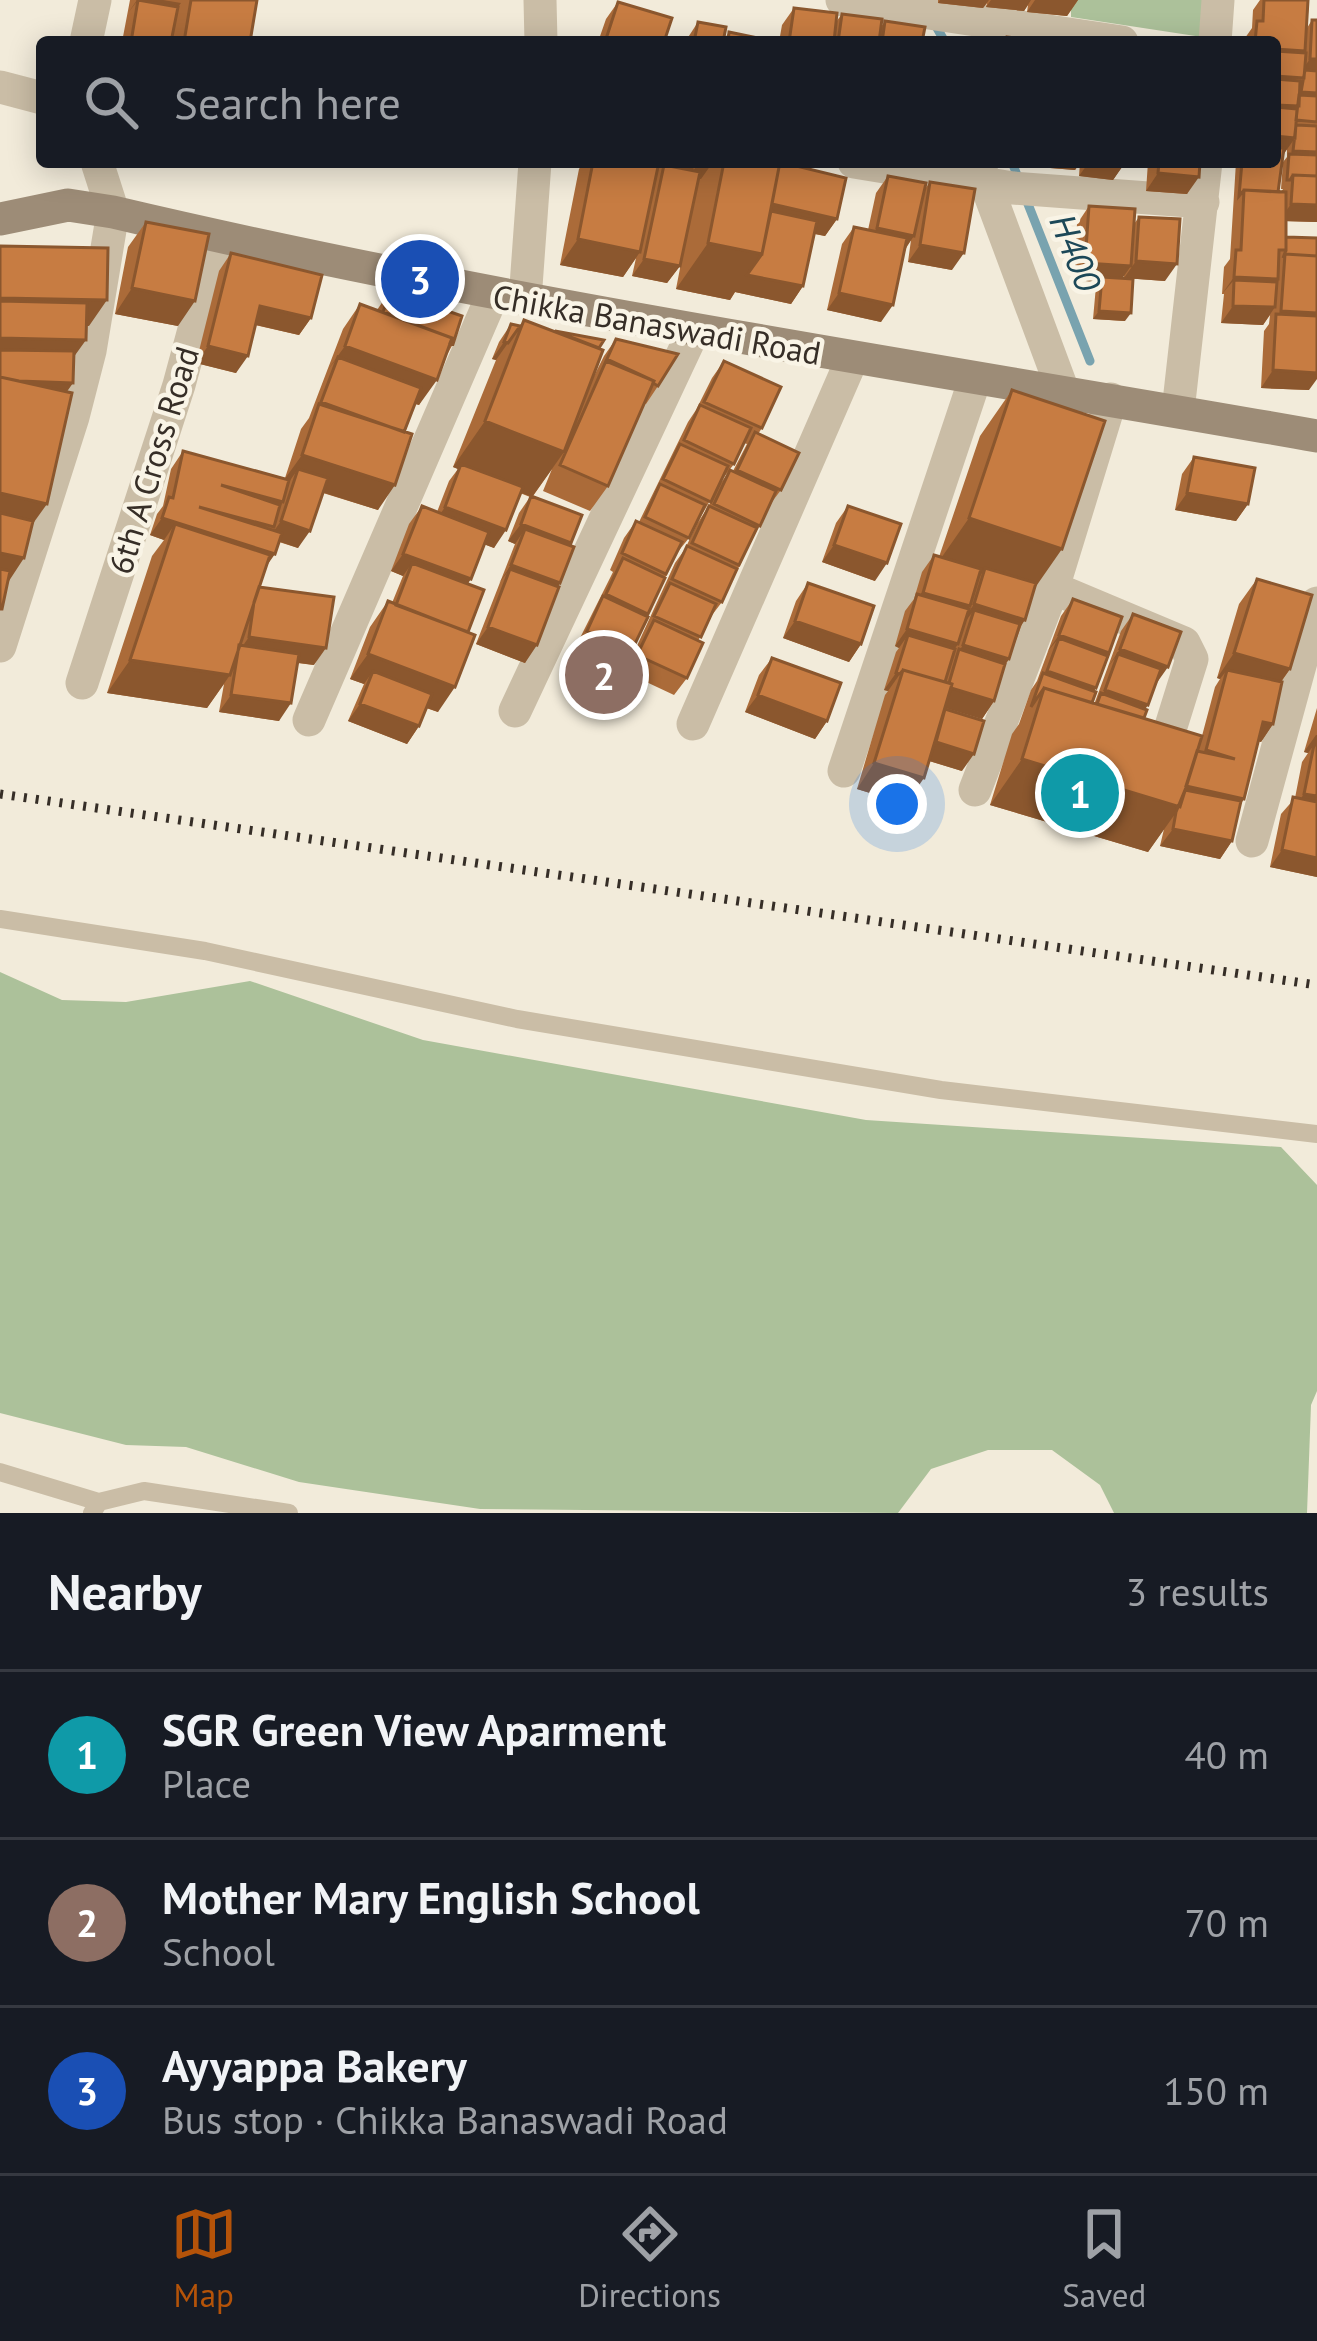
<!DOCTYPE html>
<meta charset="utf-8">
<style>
body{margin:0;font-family:"PT Sans",sans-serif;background:#20242c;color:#f1f3f6}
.you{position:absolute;left:897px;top:804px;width:42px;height:42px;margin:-30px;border:9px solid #fff;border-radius:50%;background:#1a73e8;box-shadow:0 0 0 18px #1a73e833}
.badge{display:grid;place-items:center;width:78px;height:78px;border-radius:50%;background:#b45309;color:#fff;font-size:39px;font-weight:700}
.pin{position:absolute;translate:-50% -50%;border:6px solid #fff;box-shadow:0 3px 12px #0006}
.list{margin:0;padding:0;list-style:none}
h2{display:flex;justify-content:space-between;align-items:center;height:156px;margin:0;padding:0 48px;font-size:51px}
h2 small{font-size:39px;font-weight:400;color:#9ea1a6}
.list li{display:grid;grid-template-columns:78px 1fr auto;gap:36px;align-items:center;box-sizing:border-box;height:168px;padding:0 48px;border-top:3px solid #363941}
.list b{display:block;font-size:45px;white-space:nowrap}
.list p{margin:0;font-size:39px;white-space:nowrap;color:#9ea1a6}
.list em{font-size:39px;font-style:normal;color:#9ea1a6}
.icon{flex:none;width:66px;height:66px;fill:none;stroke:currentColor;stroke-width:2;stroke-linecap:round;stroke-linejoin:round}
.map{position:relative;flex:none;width:1317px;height:1513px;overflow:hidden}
.search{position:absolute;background:#171b24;box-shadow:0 6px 30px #0003;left:36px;right:36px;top:36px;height:132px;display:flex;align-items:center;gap:30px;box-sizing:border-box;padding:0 42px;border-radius:12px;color:#9ea1a6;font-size:45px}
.sheet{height:660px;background:#171b24}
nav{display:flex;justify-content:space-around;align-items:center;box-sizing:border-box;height:168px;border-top:3px solid #363941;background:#171b24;font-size:33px;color:#9ea1a6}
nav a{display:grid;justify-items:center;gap:6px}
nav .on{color:#b45309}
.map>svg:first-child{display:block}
</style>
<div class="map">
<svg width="1317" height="1513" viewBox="0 0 1317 1513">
<rect width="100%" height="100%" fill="#f2ebda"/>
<!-- green -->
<path fill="#acc19a" d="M1071,0h133l-2,37 -131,-20z
M0,972l62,28 64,2 124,-21 173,59 443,80 415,27 36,38v206l-6,14 -4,108h-193l-14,-28 -48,-35h-64l-57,19 -33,44 -418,-4 -181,-27 -113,-35 -60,-2 -126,-32z"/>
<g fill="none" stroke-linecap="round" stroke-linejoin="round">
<!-- stream -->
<path stroke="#79a3af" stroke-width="9" d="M933,21l12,21
M1012,162l8,21
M1026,199l64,162"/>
<!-- service -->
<path stroke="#cabda6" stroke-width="18" d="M0,919l205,32 312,68 424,71 376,44
M0,1472l99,30
M92,1513l7,-11 45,-11 145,22"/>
<!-- minor -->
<path stroke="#cabda6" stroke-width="33" d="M842,0l280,42
M86,42l9,-42
M1215,42l3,-42
M0,87l42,11
M854,162l159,26 190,14
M980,168l83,223
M1178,411l28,-249
M1053,588l131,55 8,16 -34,109
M0,646l73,-229 17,-66 23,-139 -16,-50
M82,683l97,-298 40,-148
M515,711l178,-379
M309,720l184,-426
M693,724l159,-365
M844,771l131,-392
M975,790l78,-202 58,-189
M1252,841l65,-238"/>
<!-- tertiary -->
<path stroke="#cabda6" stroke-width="33" d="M540,0l1,42
M525,300l10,-138"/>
<!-- secondary -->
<path stroke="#9d8c77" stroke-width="33" d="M0,219l68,-14 45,7c398,94 802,153 1204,224"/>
<!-- rail -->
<path stroke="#362e27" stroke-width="9" stroke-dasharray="3 9" stroke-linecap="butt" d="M0,794l1317,191"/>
</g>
<!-- wall -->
<path fill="#ab6b39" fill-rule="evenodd" d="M130,0h127l-7,42h-128z
M938,0h140l-11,16 -40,-4 1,-7 -4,6 -38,-4 1,-4 -4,5 -45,-5z
M1260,0h49l-2,28 5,-8h5v202l-31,-1v16l23,153 -48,-2 3,-57 5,-7 1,-9 -7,10 -42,-2 3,-29h-2l2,-27 6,-8 6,-97h39v-120h-30v-4l7,-10 1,-18zM1287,149v8l-4,5 -2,27h2l-2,3h-3l5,-37z
M618,2l46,40h-66l8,-23z
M794,8l42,14 6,-8 39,13 4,-6 37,21h-143l3,-17z
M698,22l25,19 6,-9 48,10h-92z
M584,162h200l53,57 -12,17 -11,-2 -11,52 -12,18 -56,-12 -5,8 -54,-11 13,-67 -9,44 -13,17 -35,-7 4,-18 -13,19 -63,-12 19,-96z
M1047,162h78l-12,18 -34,-4 1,-14 -5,8 -25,-2z
M1148,162h52l-13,32 -41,-3z
M888,176l37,13 5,-7 22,88 -44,-8 3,-22 -6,10 -24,72 -54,-12 15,-66 12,-17 14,3 8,-37z
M1089,206l45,18 5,-7 26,64 -41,-3v-3l-2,3 3,43 -32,-2 3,-33 2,-4 -25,-2 4,-56z
M146,222l32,104 -63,-12 13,-67z
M231,253l80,65 -12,17 -44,-10 -19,48 -40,-10 23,-92z
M390,291l63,53 -34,61 -4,-1 -37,106 -55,-17 -25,55 -19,-6 -13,25 -7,20 55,78 -17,-2 -18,58 -60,-9 5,-28 -17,24 -100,-15 45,-137 12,-16 -14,-5 7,-21 6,-8 8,-37 12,-18 102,27 16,-49 8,-11 34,-89 17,-25 17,6z
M524,320l75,28 -8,34 13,-26 12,-17 42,47 -12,18 -2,-1 -36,83 -18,25 -47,-20 9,-22 -19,27 37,49 -10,38 -35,80 -49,-19 39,-100 -7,-3 11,-28 11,-16 -10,-4 -26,55 -10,-4 -16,40 -30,128 -12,-4 -7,18 -12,18 -59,-23 16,-37 -14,-5 20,-52 18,-26 4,2 11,-27 -12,-5 18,-47 13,-18 15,6 12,-31 9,-12 -5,-2 43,-107 -4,-1 7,-17 12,-18 9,2z
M724,361l38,67 -4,6 23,56 -13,17 -46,95 -13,17 -11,22 -11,37 -13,17 -49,-23 50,-109 10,-14 12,-25 11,-17 10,-20 12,-17 3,1 14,-27 -3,-1 -10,21 -13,17 -32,57 -13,16 -45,98 -12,17 -44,-21 38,-76 -3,-2 14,-32 12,-17 3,1 49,-100 8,-12 16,-32z
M1012,390l23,199 -26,70 -4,6 -11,36 -12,18 -37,-11 17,63 -33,-10 -23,43 -49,-15 28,-94 3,-4 -4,-1 12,-38 3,-4 -4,-2 10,-35 9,-12 8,-27 12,-17 5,2 41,-121z
M1194,457l54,47 -12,17 -61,-11 7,-36z
M848,506l27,75 -53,-19 14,-39z
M1257,579l33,90 -9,13 -8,42 -12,18 -2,-1 -15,58 -4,5 -8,37 -12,18 -60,-13 4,-17 -16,23 -158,-47 22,-71 7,-10 12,-34 6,-9 24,-65 12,-17 49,18 -28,74 -2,12 3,-1 26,-71 12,-17 23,70 -11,25 -1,9 54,33 17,-64 5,-8 -3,-1 22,-74z
M808,583l53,61 -12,18 -66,-24 13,-37z
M772,658l55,63 -12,18 -70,-27 14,-37z
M1317,708v169l-47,-10 11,-53 14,-16 7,-36 6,-9 -4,-1z"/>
<!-- shaded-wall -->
<path fill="#8b572e" d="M137,0h26l18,3 -13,17 -30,-20 -10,13z
M940,0h49l-6,8 -45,-5z
M991,0h40l-7,11 -38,-4z
M1035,0h43l-11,16 -40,-4z
M1310,59h7v18l-15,-7z
M1275,136l20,2 -12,17 -8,-1z
M671,162h27l-11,16 -25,-3z
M699,162h14l-12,17 -12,-2z
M1054,162h27l-6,8 -25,-2z
M1089,162l36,1 -12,17 -34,-4z
M1158,173l41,4 -12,17 -41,-3z
M759,201l78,18 -12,17 -68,-15z
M1291,204l26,1v17l-38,-1z
M877,228l37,8 -12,17 -37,-7z
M578,239l62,13 -17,25 -63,-12z
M708,243l54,11 41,32 -12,18 -56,-12 -5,8 -54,-11z
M920,245l44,8 -12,17 -44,-8z
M644,259l36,7 -13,17 -35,-7z
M1136,261l41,3 -12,17 -41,-3z
M1085,263l46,3 -12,17 -17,-6 -4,5 -25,-2z
M1234,277l44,2 -12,17 -32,-16 -12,14z
M132,288l63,13 -17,25 -63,-12z
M839,293l54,12 -12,17 -54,-12z
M0,298l107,2 -18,26 -89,-3z
M260,306l51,12 -12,17 -51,-12z
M1233,306l42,1 -12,18 -42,-2z
M1099,311l32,2 -6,8 -32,-2z
M1281,311l36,2v7l-41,-2z
M0,338l86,2 -18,25 -68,-1z
M504,342l4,1 -12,17 -4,-1z
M208,346l40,10 -12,17 -40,-10z
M345,346l92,34 -18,25 -87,-32 6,-16 -11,14z
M1273,370l44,3v6l-8,11 -48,-2z
M0,381l73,2 -12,17z
M485,421l79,31 -32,45 -73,-27 2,-6 -3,5 -5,-2z
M302,455l93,30 -17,25 -85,-27 5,-14 -9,13 -5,-2z
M221,485l62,17 -12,17z
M0,493l47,11 -23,32 -24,-5z
M1187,493l61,11 -12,17 -61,-11z
M445,507l61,23 -12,18 -61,-23z
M162,518l113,36 -12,17 -88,-47 -11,16 -14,-5z
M969,518l93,31 -32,46 -45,-27 -6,10 -42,-14z
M281,521l29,10 -12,17 -29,-10z
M521,524l50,19 -12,18 -34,-32 -10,15 -7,-3z
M834,545l53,18 -12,18 -53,-19z
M0,553l24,5 -17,26 -7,-2z
M403,554l68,25 -12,17 -47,-33 -9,13 -12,-5z
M511,565l49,18 -12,18 -38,-32 -11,14z
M923,593l47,13 -12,18 -44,-19z
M974,604l51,16 -12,17 -39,-27 -9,12h-3z
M795,621l66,23 -12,18 -66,-24z
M488,627l49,18 -12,18 -49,-19z
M907,629l51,15 -12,18 -38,-27 -9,13 -4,-2z
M1059,635l50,18 -12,17 -38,-32 -12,14z
M249,637l77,11 -12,17 -77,-11z
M963,645l46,14 -12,17 -38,-25z
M1120,649l48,18 -12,17 -38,-30 -10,13z
M1234,653l56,16 -18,25 -45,-24 -7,9 -3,-1z
M368,654l87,33 -17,25 -71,-26 6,-15 -9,13 -14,-5z
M130,660l100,15 -23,33 -100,-15z
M1047,671l49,17 -12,18 -43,-26z
M896,673l4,1 -12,17 -4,-1z
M948,687l46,14 -12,18 -46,-14z
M1105,690l43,15 -12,18 -37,-24z
M231,695l60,8 -12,18 -60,-9z
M758,695l69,26 -12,18 -70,-27z
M360,704l59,22 -12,18 -59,-23z
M1263,722l10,2 -12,18 -10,-2z
M1316,735h1v21l-3,-11 -6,8 -4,-1z
M936,742l38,12 -12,17 -39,-12z
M1022,759l158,48 -32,45 -158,-47z
M874,763l50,15 -18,26 -49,-15z
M1185,786l59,13 -12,17 -52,-23z
M1304,794l13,2v20l-25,-5z
M1173,829l59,12 -12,18 -60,-13z
M1282,850l35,8v19l-47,-10z"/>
<!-- building -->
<path fill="#c77c42" stroke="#8b572e" stroke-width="3" d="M138,0l40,7 -7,35h-40z
M191,0h66l-7,42h-66z
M1264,0h44l-3,51 -30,-2v-7h-20l2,-21h6z
M618,2l54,16 -8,24h-59z
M794,8l43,5 -3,29h-45z
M842,14l40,5 -3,23h-41z
M1312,20h5v39h-7z
M885,21l40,6 -3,15h-40z
M698,22l28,5 -3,15h-29z
M729,32l48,10h-49z
M1007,37l48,5h-49z
M1275,51l31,2 -2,25 -29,-2z
M1305,70l12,1v22l-16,-1z
M1275,79l25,2 -1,25 -24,-1z
M1299,95l18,1v26l-21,-2z
M1275,107l22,2 -2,29 -20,-2z
M1296,125l21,1v26l-24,-1z
M1275,148h9l-6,44 -34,-2 -5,6 3,-34h33z
M1289,154l28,1v21l-24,-1 -3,5h-3z
M593,162h66l-19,90 -62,-13z
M724,162h56l-18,92 -54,-11z
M780,162l66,16 -9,41 -65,-15z
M1159,162h41l-1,15 -41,-4z
M664,165l36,7 -20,94 -36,-7z
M1293,175l24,1v29l-26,-1z
M888,176l38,7 -12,53 -37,-8z
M930,182l45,7 -11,64 -44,-8z
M1244,190l42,2v58h-7l-1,29 -44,-2 2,-27h5z
M1089,206l46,3 -4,57 -46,-3z
M771,211l46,10 -14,65 -56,-11 15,-21z
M1139,217l41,2 -3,45 -41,-3z
M146,222l63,12 -14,67 -63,-13z
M854,227l53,11 -14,67 -54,-12z
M1286,237l31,1v18l-32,-2 -2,4 3,-8z
M0,246l108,2 -1,52 -107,-2z
M231,253l91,22 -11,43 -51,-12 -12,50 -40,-10z
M1285,254l32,2v57l-36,-2z
M1102,277l31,2 -2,34 -32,-2z
M1234,280l43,2 -2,25 -42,-1z
M390,291l72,25 -9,28 -3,-1 2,-5 -69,-26z
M0,301l87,2 -1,37 -86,-2z
M360,304l92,34 -15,42 -92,-34z
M1276,314l41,2v57l-44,-3z
M524,320l79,30 -39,102 -79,-31z
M511,324l9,2 -12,17 -4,-1z
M555,331l49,9 -5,8z
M616,339l62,15 -20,32 -5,-3 1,-2 -47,-22z
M0,350l74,1 -1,32 -54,-2 -19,-4z
M338,357l83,31 -17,44 -83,-30z
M606,361l48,20 -46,105 -48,-21z
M724,361l57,26 -19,41 -58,-26z
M0,377l72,16 -25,111 -47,-11z
M1012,390l93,31 -43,128 -93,-31z
M319,404l93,30 -17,51 -93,-30z
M700,405l51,23 -17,36 -50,-24z
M755,432l44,21 -18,37 -44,-20z
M680,444l48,22 -17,36 -48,-23z
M183,451l106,29 -6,22 -62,-17 59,20 -6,22 -75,-20 83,26 -7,21 -113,-36 7,-21 4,1z
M1194,457l61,11 -7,36 -61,-11z
M461,464l62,23 -17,43 -61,-23z
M298,469l30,9 -18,53 -29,-10z
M730,470l46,21 -16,35 -46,-22z
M660,484l45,21 -16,33 -44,-21z
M531,496l51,19 -11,28 -50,-19z
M422,506l67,26 -18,47 -68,-25z
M709,506l48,22 -18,37 -47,-22z
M848,506l53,18 -14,39 -53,-18z
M0,513l33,8 -9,37 -24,-5z
M636,521l46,21 -16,32 -44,-21z
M175,524l95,31 -40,120 -100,-15z
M525,529l49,18 -14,36 -49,-18z
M687,546l50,23 -15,33 -50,-23z
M934,555l47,14 -11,37 -47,-13z
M623,558l42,20 -17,36 -42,-20z
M412,563l72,27 -16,42 -72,-27z
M985,568l51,15 -11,37 -51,-16z
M0,569l10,2 -8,38h-2z
M510,569l49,18 -22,58 -49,-18z
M1257,579l55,16 -22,74 -56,-16z
M670,583l46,21 -15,33 -47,-21z
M808,583l66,23 -13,38 -66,-23z
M259,587l75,10 -8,51 -77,-11 5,-35z
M917,594l52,15 -11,35 -51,-15z
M603,596l45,21 -17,35 -44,-21z
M1073,599l49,18 -13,36 -50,-18z
M388,601l87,34 -20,52 -87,-33z
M974,610l46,14 -11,35 -46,-14z
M1133,614l48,18 -13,35 -48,-18z
M654,620l49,23 -16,35 -50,-23z
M908,635l47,14 -10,33 -42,-12 -3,4 -4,-1z
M1059,638l49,18 -12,32 -49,-17z
M239,645l60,9 -8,49 -60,-8z
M959,649l46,15 -11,37 -43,-13 1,-4 -3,-1z
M1118,654l43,15 -13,36 -43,-15z
M772,658l69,25 -14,38 -69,-26z
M903,670l49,14 -28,94 -50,-15z
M1227,670l55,12 -9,42 -10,-2 -19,77 -58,-13 11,-35 38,8 -29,-9z
M373,671l59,23 -13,32 -59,-22z
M1043,673l53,19 -4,11 -48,-15 -13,19z
M1044,688l158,48 -22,71 -158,-48z
M1101,693l46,17 -3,8 -47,-14z
M945,709l39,12 -10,33 -38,-12z
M1314,745h3v51l-13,-2z
M1185,790l56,11 -9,40 -59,-12 3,-17z
M1293,797l24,5v56l-35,-8z"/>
<g text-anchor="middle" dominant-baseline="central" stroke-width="9" stroke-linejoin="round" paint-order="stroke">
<!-- street labels -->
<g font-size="33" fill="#362e27" stroke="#f9f4e6">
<text transform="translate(657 324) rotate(10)">Chikka Banaswadi Road</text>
<text transform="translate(153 460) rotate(-73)">6th A Cross Road</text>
</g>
<!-- water labels -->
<g font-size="36" font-style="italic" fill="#1c4858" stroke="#f9f4e6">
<text transform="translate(1076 252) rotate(68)">H400</text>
</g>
</g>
</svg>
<div class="you"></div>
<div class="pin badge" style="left:1080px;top:793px;background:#0f9aa8">1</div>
<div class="pin badge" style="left:604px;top:675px;background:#8d6e63">2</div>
<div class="pin badge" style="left:420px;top:279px;background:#1a4fb4">3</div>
<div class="search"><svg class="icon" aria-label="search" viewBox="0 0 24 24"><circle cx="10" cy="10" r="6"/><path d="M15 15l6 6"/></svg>Search here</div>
</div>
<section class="sheet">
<h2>Nearby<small>3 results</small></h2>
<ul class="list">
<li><span class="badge" style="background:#0f9aa8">1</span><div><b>SGR Green View Aparment</b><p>Place</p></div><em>40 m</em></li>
<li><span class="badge" style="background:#8d6e63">2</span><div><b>Mother Mary English School</b><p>School</p></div><em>70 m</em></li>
<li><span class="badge" style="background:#1a4fb4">3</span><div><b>Ayyappa Bakery</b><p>Bus stop · Chikka Banaswadi Road</p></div><em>150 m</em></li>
</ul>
</section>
<nav>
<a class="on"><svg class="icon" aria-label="map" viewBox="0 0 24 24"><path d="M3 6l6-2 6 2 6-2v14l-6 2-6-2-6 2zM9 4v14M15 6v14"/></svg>Map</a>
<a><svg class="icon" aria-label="directions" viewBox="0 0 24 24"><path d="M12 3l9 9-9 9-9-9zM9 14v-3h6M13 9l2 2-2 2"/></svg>Directions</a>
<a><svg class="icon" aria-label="saved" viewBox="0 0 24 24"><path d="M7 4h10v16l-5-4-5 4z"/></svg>Saved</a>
</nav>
